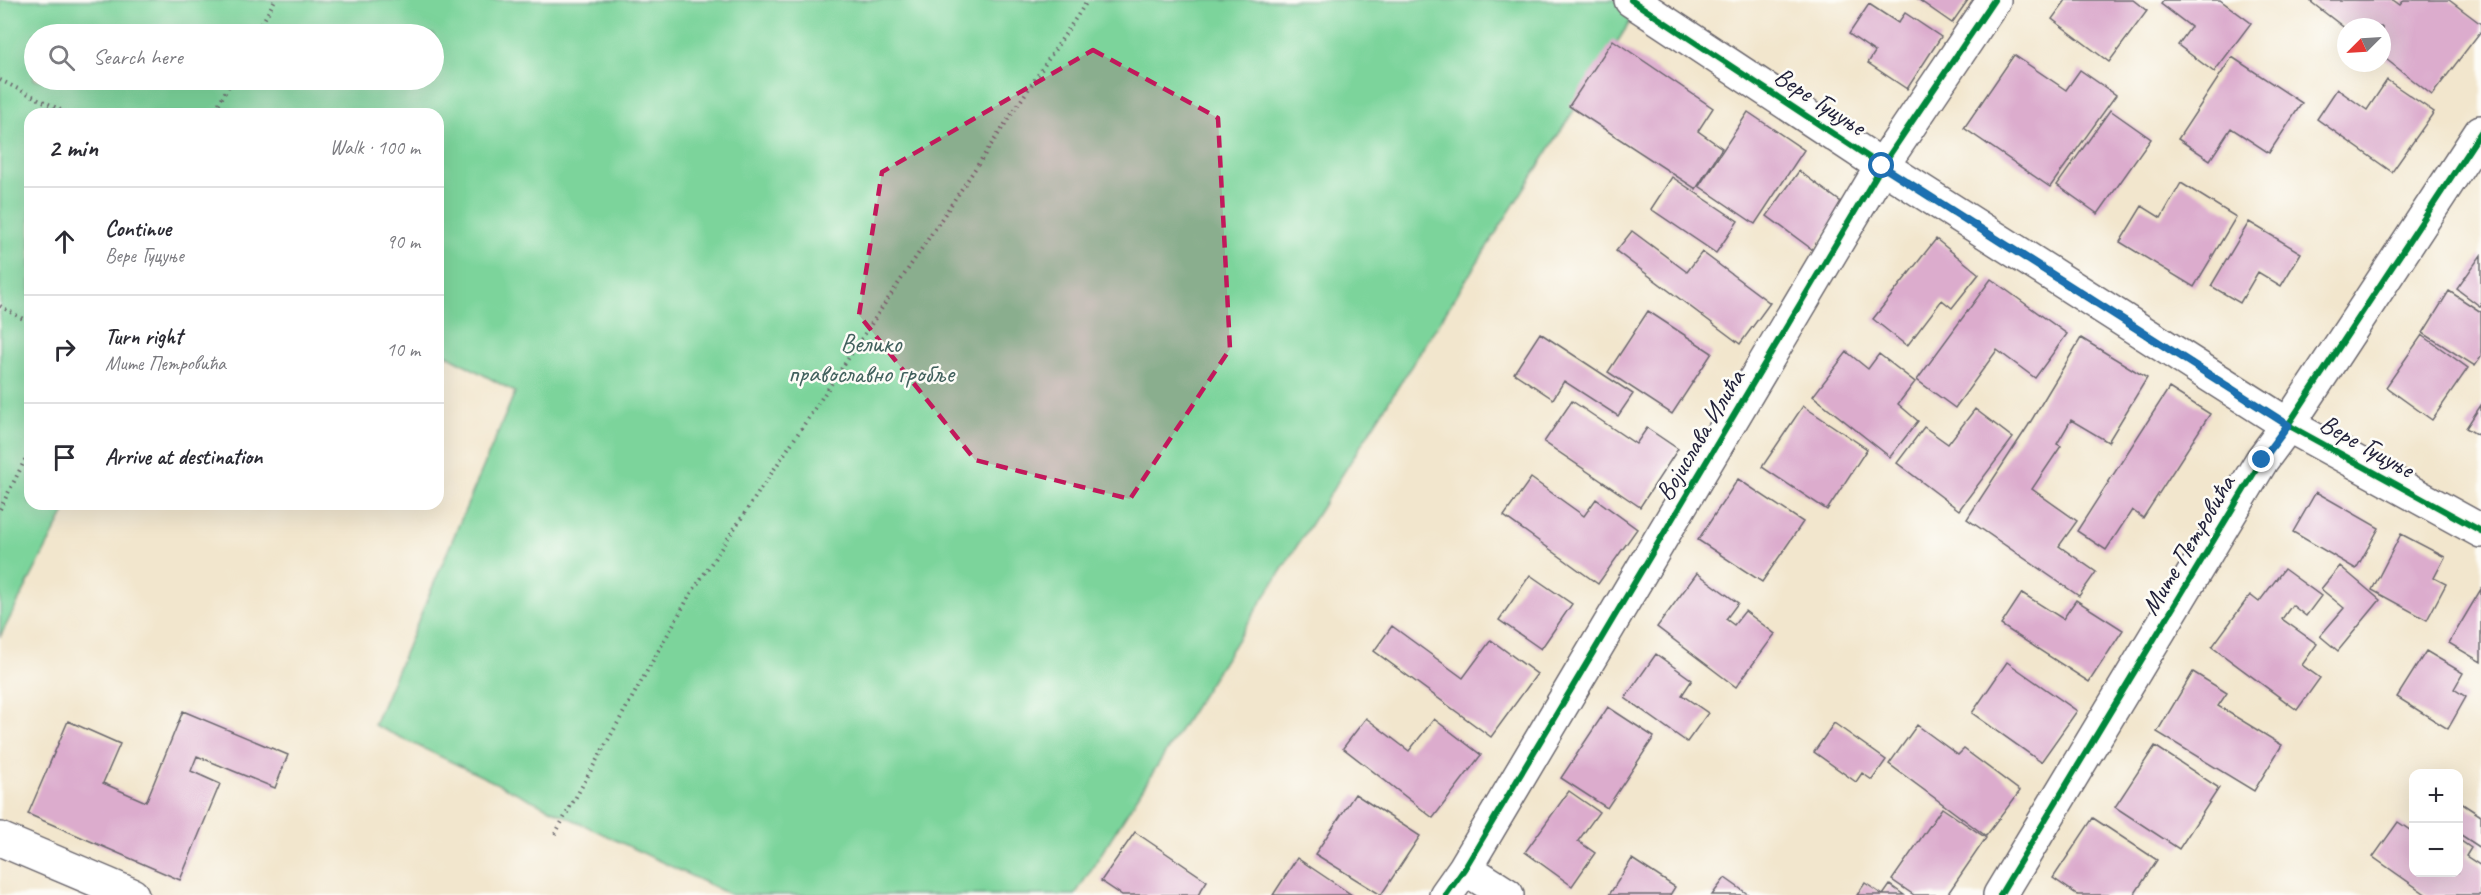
<!DOCTYPE html>
<meta charset="utf-8">
<style>
body{margin:0;font-family:Caveat,sans-serif;background:#f2f2f3;color:#2b2b33}
.controls{position:absolute;right:18px;bottom:18px;display:grid;overflow:hidden;border-radius:12px;box-shadow:0 6px 24px #0002}
.controls button{width:54px;height:54px;display:grid;place-items:center;padding:0;border:0;border-bottom:2px solid #e1e1e2;background:#fff;color:#2b2b33;font:30px sans-serif}
.compass{position:absolute;left:2337px;top:18px;width:54px;height:54px;border-radius:50%;background:#fff;box-shadow:0 6px 24px #0002;rotate:246deg}
.stop{position:absolute;width:18px;height:18px;margin:-14px;border:4px solid #1f6fb2;border-radius:50%;background:#fff}
.stop.end{background:#1f6fb2;border-color:#fff;box-shadow:0 2px 6px #0008}
.list{margin:0;padding:0;list-style:none}
h2{display:flex;justify-content:space-between;align-items:center;height:78px;margin:0;padding:0 24px;font-size:26px}
h2 small{font-size:20px;font-weight:400;color:#7c7c81}
.list li{display:grid;grid-template-columns:39px 1fr auto;gap:18px;align-items:center;box-sizing:border-box;height:108px;padding:0 24px;border-top:2px solid #e1e1e2}
.list b{display:block;font-size:22px;white-space:nowrap}
.list p{margin:0;font-size:20px;white-space:nowrap;color:#7c7c81}
.list em{font-size:20px;font-style:normal;color:#7c7c81}
.icon{flex:none;width:33px;height:33px;fill:none;stroke:currentColor;stroke-width:2;stroke-linecap:round;stroke-linejoin:round}
.map{position:relative;flex:none;width:2481px;height:895px;overflow:hidden}
.search{position:absolute;background:#fff;box-shadow:0 6px 24px #0002;left:24px;top:24px;width:420px;height:66px;display:flex;align-items:center;gap:15px;box-sizing:border-box;padding:0 21px;border-radius:33px;color:#7c7c81;font-size:22px}
.panel{position:absolute;background:#fff;box-shadow:0 6px 24px #0002;left:24px;top:108px;width:420px;height:402px;border-radius:18px}
.map>svg:first-child{display:block}
</style>
<div class="map">
<svg width="2481" height="895" viewBox="0 0 2481 895">
<rect width="100%" height="100%" fill="#fdfcf7"/>
<filter id="ink" filterUnits="userSpaceOnUse"><feTurbulence type="fractalNoise" baseFrequency=".0167" numOctaves="2"/><feDisplacementMap in="SourceGraphic" scale="12" xChannelSelector="R" yChannelSelector="G"/><feConvolveMatrix kernelMatrix="1 2 1 2 8 2 1 2 1" color-interpolation-filters="sRGB"/></filter>
<filter id="wash" filterUnits="userSpaceOnUse"><feTurbulence type="fractalNoise" baseFrequency=".008" numOctaves="4" result="noise"/><feDisplacementMap in="SourceGraphic" scale="24" xChannelSelector="R" yChannelSelector="G"/><feGaussianBlur stdDeviation="1.35" result="paint"/><feColorMatrix in="noise" values="0 0 0 0 0 0 0 0 0 0 0 0 0 0 0 0 0 1.4 0 .05"/><feComposite in="paint" operator="in"/></filter>
<g filter="url(#wash)">
<rect width="100%" height="100%" fill="#f2e6cd"/>
<!-- green -->
<path fill="#7bd49b" stroke="#4e7b6b" stroke-width="1.5" fill-rule="evenodd" d="M0,0h1644l-569,895h-344l-357,-170 141,-333 -77,-42v-236h-408v390h39l-69,133zM34,34h400v46h-400z"/>
<g id="blocks">
<!-- building -->
<path fill="#dcaccd" d="M1919,0h49l-16,23z
M2066,0h67l14,11 -38,51 -57,-43z
M2164,0h56l31,23 -37,49 -36,-27 13,-18 -30,-23z
M2313,0h80l7,5 4,-5h45l32,24v7l-49,64 -50,-39v-29l-36,2 -35,-27z
M1869,4l29,19 7,-10 36,24 -34,52 -39,-26 7,-11 -26,-18z
M1613,40l100,68 -15,23 24,17 -26,41 -127,-83z
M2014,55l52,35 14,-20 36,25 -66,92 -86,-59z
M2232,57l70,46 -33,50 -38,-25 -21,32 -32,-21z
M2387,80l47,32 -42,60 -75,-53 20,-30 30,21z
M2110,110l41,29 -53,75 -41,-29z
M1748,112l56,38 -49,74 -56,-38z
M1799,171l46,34 -32,45 -46,-34z
M1672,177l66,44 -22,32 -65,-44z
M2181,183l55,34 -42,70 -74,-45 22,-36 19,12z
M2249,222l52,31 -20,33 -23,-14 -18,31 -29,-17z
M1632,231l55,41 15,-20 68,51 -30,41 -124,-93z
M1936,239l43,35 -27,34 -10,-8 -35,46 -34,-27z
M2481,255v52l-24,-18z
M1991,279l76,55 -32,44 -38,-28 -42,58 -38,-28z
M2449,291l32,21v45l-6,9 -52,-33z
M1648,311l64,42 -40,61 -64,-42z
M1540,333l93,61 -15,22 -54,-35 -11,18 -39,-26z
M2422,335l46,33 -36,52 -46,-33z
M2081,338l66,40 -39,64 -37,-22 -14,24 4,2 -29,43 45,32 -18,25 37,26 -17,24 -112,-77 61,-93z
M1847,352l21,17 11,-15 36,28 -17,22 20,17 -28,36 -77,-61z
M2169,388l41,26 -67,104 -11,-8 -26,40 -29,-19z
M1572,401l64,43 11,-16 31,21 -38,58 -96,-65z
M2481,405v32l-15,-9z
M1803,406l64,43 -40,61 -65,-43z
M1975,409l38,29 -54,72 -62,-47 27,-36 24,17z
M1531,478l53,38 12,-17 41,30 -39,55 -94,-68z
M1738,479l65,43 -41,60 -64,-42z
M2316,492l63,36 -23,41 -63,-37z
M2401,534l44,23 -11,21 12,6 -19,36 -55,-30z
M2340,566l40,34 -42,51 -18,-15 24,-28 -23,-19z
M2284,569l37,27 -15,20 -14,-11 -10,14 35,25 -15,21 18,13 -23,32 -85,-63 38,-52 9,7z
M1697,573l41,30 -12,16 8,6 11,-14 30,23 -39,53 -79,-60z
M1530,575l42,29 -31,45 -42,-29z
M2481,589v73l-32,-19z
M2022,593l41,26 13,-19 47,30 -34,52 -88,-57z
M1392,626l71,52 28,-38 46,34 -46,63 -117,-86z
M2426,651l37,22 -9,16 12,8 -18,32 -51,-32z
M1656,654l36,26 -10,15 26,18 -21,29 -62,-44z
M2007,662l70,49 -36,51 -69,-49z
M2193,672l34,21 -9,13 64,39 -28,46 -97,-59z
M1608,707l46,30 -47,71 -46,-30z
M183,711l105,44 -13,33 -78,-32 -6,15 29,13 -40,96 -152,-66 40,-93 52,23 -17,39 43,19z
M1366,718l43,33 25,-32 47,36 -48,63 -90,-70z
M1834,723l52,37 -14,20 -10,-7 -6,9 -42,-30z
M1917,725l41,30 6,-6 56,42 -34,45 -97,-72z
M2155,746l64,42 -40,61 -64,-42z
M1569,791l30,21 -21,29 17,12 -23,33 -47,-34z
M1355,794l65,42 -39,59 -66,-41z
M2458,801l23,15v32l-23,-15z
M1942,808l44,30 -39,57h-33l-22,-15z
M2093,818l64,42 -23,35h-56l-25,-17z
M2398,822l16,11v39h44v-33l13,9 -5,8 15,10v29h-54l-54,-38z
M1135,832l72,49 -9,14h-76l-21,-14z
M1297,858l55,37h-79z
M1632,859l43,28 -5,8h-61z
M1725,878l24,17h-37z
M1865,883l18,12h-26z
M1890,885l14,10h-21z"/>
</g>
</g>
<g filter="url(#ink)">
<use href="#blocks" fill-opacity="0" stroke="#6b676e" stroke-width="1.5"/>
<g fill="none" stroke-linecap="round" stroke-linejoin="round">
<!-- minor casing -->
<g stroke="#6b676e" stroke-width="36">
<path id="minor" d="M1631,0l251,166 406,259 193,106
M0,839l132,56
M1465,868l42,27
M1446,895l19,-27 417,-702 112,-166
M2000,895l262,-435 26,-35 193,-293"/>
</g>
<!-- path -->
<path stroke="#6b676e" stroke-width="4" stroke-dasharray="1.5 4.5" stroke-linecap="butt" d="M256,34l19,-34
M0,80l69,34
M213,114l19,-34
M0,306l30,17
M0,509l30,-59
M555,834l135,-239 398,-595"/>
<!-- minor -->
<use href="#minor" stroke="#fff" stroke-width="33"/>
<!-- cycleway casing -->
<g stroke="#fdfcf7" stroke-width="10">
<path id="cycleway" d="M1631,0l251,166 406,259 193,106
M1446,895l19,-27 417,-702 112,-166
M2000,895l262,-435 26,-35 193,-293"/>
</g>
<!-- cycleway -->
<use href="#cycleway" stroke="#00873e" stroke-width="6"/>
</g>
</g>
<g fill="none" stroke-linecap="round" stroke-linejoin="round" filter="url(#ink)">
<!-- route -->
<path stroke="#1f6fb2" stroke-width="8" d="M1882,166l406,259 -26,35"/>
</g>
<!-- marked area -->
<path fill="#c2185b" fill-opacity="0.2" stroke="#c2185b" stroke-width="4.5" stroke-dasharray="12 8" stroke-linejoin="round" d="M1093,50l125,68 12,231 -100,150 -155,-39 -116,-145 23,-143z"/>
<g text-anchor="middle" dominant-baseline="central" stroke-width="5" stroke-linejoin="round" paint-order="stroke">
<!-- street labels -->
<g font-size="26" fill="#22223b" stroke="#fdfcf7">
<text transform="translate(1820 101) rotate(33)">Вере Гуцуње</text>
<text transform="translate(1700 435) rotate(-59)">Војислава Илића</text>
<text transform="translate(2367 446) rotate(29)">Вере Гуцуње</text>
<text transform="translate(2188 545) rotate(-59)">Мите Петровића</text>
</g>
<!-- park labels -->
<g font-size="26" fill="#41605d" stroke="#fdfcf7">
<text x="871" y="343">Велико<tspan x="871" dy="30">православно гробље</tspan></text>
</g>
</g>
</svg>
<div class="controls">
<button>+</button>
<button>−</button>
</div>
<svg class="compass" viewBox="-18 -18 36 36"><path d="M0-13l5 13h-10z" fill="#e53935"/><path d="M0 13l5-13h-10z" fill="#7c7c81"/></svg>
<div class="stop" style="left:1882px;top:166px"></div>
<div class="stop end" style="left:2262px;top:460px"></div>
<div class="search"><svg class="icon" aria-label="search" viewBox="0 0 24 24"><circle cx="10" cy="10" r="6"/><path d="M15 15l6 6"/></svg>Search here</div>
<section class="panel">
<h2>2 min<small>Walk · 100 m</small></h2>
<ul class="list">
<li><svg class="icon" aria-label="ahead" viewBox="0 0 24 24"><path d="M12 20V5M6 11l6-6 6 6"/></svg><div><b>Continue</b><p>Вере Гуцуње</p></div><em>90 m</em></li>
<li><svg class="icon" aria-label="right" viewBox="0 0 24 24"><path d="M7 20v-9h11M14 6l5 5-5 5"/></svg><div><b>Turn right</b><p>Мите Петровића</p></div><em>10 m</em></li>
<li><svg class="icon" aria-label="arrive" viewBox="0 0 24 24"><path d="M6 21V4h12l-3 4 3 4H6"/></svg><div><b>Arrive at destination</b></div></li>
</ul>
</section>
</div>
